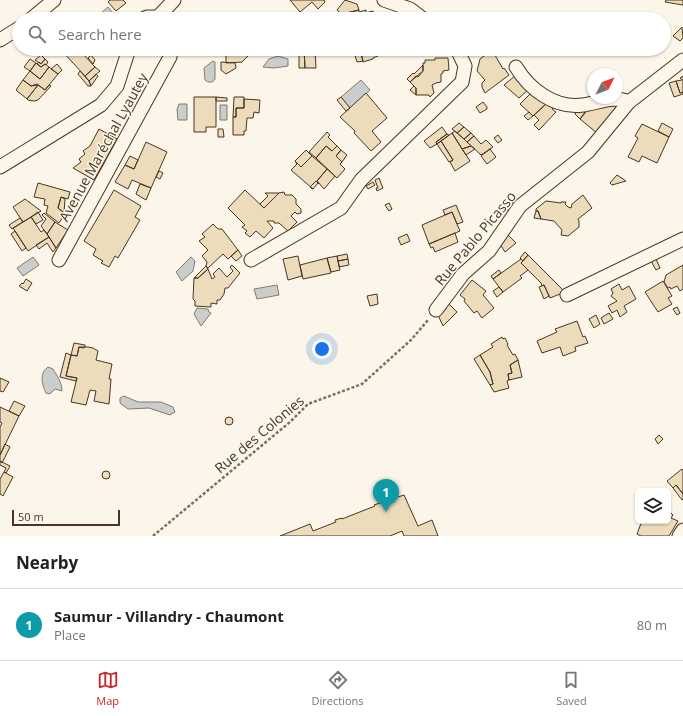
<!DOCTYPE html>
<meta charset="utf-8">
<style>
body{margin:0;font-family:"Open Sans",sans-serif;background:#f6f6f6;color:#202124}
.controls{position:absolute;right:12px;bottom:12px;display:grid;overflow:hidden;border-radius:6px;box-shadow:0 1px 3px #0004}
.controls button{width:36px;height:36px;display:grid;place-items:center;padding:0;border:0;border-bottom:1px solid #e0e0e0;background:#fff;color:#202124;font:20px sans-serif}
.compass{position:absolute;left:587px;top:68px;width:36px;height:36px;border-radius:50%;background:#fff;box-shadow:0 1px 3px #0004;rotate:48deg}
.scale{position:absolute;left:12px;bottom:10px;width:108px;box-sizing:border-box;padding-left:4px;border:2px solid #4a3520;border-top:0;font-size:11px;line-height:14px;white-space:nowrap;color:#4a3520;-webkit-text-stroke:3px #fbf6e9;paint-order:stroke}
.you{position:absolute;left:322px;top:349px;width:14px;height:14px;margin:-10px;border:3px solid #fff;border-radius:50%;background:#1a73e8;box-shadow:0 0 0 6px #1a73e833}
.badge{display:grid;place-items:center;width:26px;height:26px;border-radius:50%;background:#c62828;color:#fff;font-size:13px;font-weight:700}
.pin{position:absolute;translate:-50% -33px;filter:drop-shadow(0 1px 2px #0008)}
.pin::after{content:'';position:absolute;top:21px;width:14px;height:12px;background:inherit;clip-path:polygon(0 0,100% 0,50% 100%)}
.list{margin:0;padding:0;list-style:none}
h2{display:flex;justify-content:space-between;align-items:center;height:52px;margin:0;padding:0 16px;font-size:17px}
h2 small{font-size:13px;font-weight:400;color:#757577}
.list li{display:grid;grid-template-columns:26px 1fr auto;gap:12px;align-items:center;box-sizing:border-box;height:72px;padding:0 16px;border-top:1px solid #e0e0e0}
.list b{display:block;font-size:15px;white-space:nowrap}
.list p{margin:0;font-size:13px;white-space:nowrap;color:#757577}
.list em{font-size:13px;font-style:normal;color:#757577}
.icon{flex:none;width:22px;height:22px;fill:none;stroke:currentColor;stroke-width:2;stroke-linecap:round;stroke-linejoin:round}
.map{position:relative;flex:none;width:683px;height:536px;overflow:hidden}
.search{position:absolute;background:#fff;box-shadow:0 1px 3px #0004;left:12px;right:12px;top:12px;height:44px;display:flex;align-items:center;gap:10px;box-sizing:border-box;padding:0 14px;border-radius:22px;color:#757577;font-size:15px}
.sheet{height:124px;background:#fff}
nav{display:flex;justify-content:space-around;align-items:center;box-sizing:border-box;height:56px;border-top:1px solid #e0e0e0;background:#fff;font-size:11px;color:#757577}
nav a{display:grid;justify-items:center;gap:2px}
nav .on{color:#c62828}
.map>svg:first-child{display:block}
</style>
<div class="map">
<svg width="683" height="536" viewBox="0 0 683 536">
<rect width="100%" height="100%" fill="#fbf6e9"/>
<!-- water -->
<path fill="#c9cecd" stroke="#887966" d="M108,7l5,6 -6,6h-13z
M278,56l10,3v7l-14,2 -11,-1 6,-8z
M213,61l2,1v17c-2,4 -7,4 -10,1l-1,-12z
M361,80l9,10 -20,18 -9,-11z
M179,104h8v16h-9l-1,-11z
M220,105h7v15h-7z
M33,257l6,8 -16,11 -6,-8z
M191,257l4,4 -2,10 -11,10 -6,-9z
M277,285l2,10 -22,4 -3,-10z
M197,308l11,1 1,3 2,1 -10,13 -7,-12z
M48,367l5,2c4,7 9,13 9,22l-7,-2 -5,5 -4,-1c-4,-8 -7,-20 2,-26z
M124,396l14,6h23l12,5 2,5 -5,3 -21,-7 -21,1 -8,-6v-5z"/>
<!-- building -->
<path fill="#ecdcbc" stroke="#4a3520" d="M110,0h13l3,3 -10,8 -8,-9z
M290,0h34l1,2 -7,7 -6,-7 -12,10z
M345,0l12,4 2,6 -13,3v2l-2,1 -7,-6z
M666,0h17v5l-18,-3z
M359,10v2l7,-2v3l-15,4v2h-4l-1,-6z
M373,11l2,8h-4l-2,-7z
M369,12l2,7h-20v-2z
M682,27l1,11 -3,3 -7,-5z
M63,49h27l-6,6 11,12 -10,9 -24,-26z
M220,49h28v7l-6,6 -16,1v-12l-6,1z
M299,49h5l1,19h-6z
M304,49h11l1,19h-11z
M353,49h7l3,12 -6,1z
M360,49h24l1,4 -12,5v1l-10,3z
M492,50l11,19 1,-1 5,7 -24,18 -3,-6v-4l3,-3 -8,-9 3,-12z
M41,55l4,4 -4,5 -6,-4z
M91,55l4,5 -2,4 -5,-6z
M435,58h13l1,12 -6,1v2l-2,1v8l-5,1 -4,2 2,8 -4,4 -1,-2h-13v-7l-6,-6 13,-11v-8h2v-3h10z
M30,59l6,4 -6,8 -6,-4z
M45,59l3,3 -2,3 -1,-1 -4,3 -4,-3 2,-2 2,2z
M221,62l14,1 1,5 -10,6 -5,-4z
M36,63l5,4 4,-3 4,3 -9,12 -10,-8z
M57,64l5,6 -4,4 -7,-5z
M423,65v6l-5,6 -2,-1 -6,6 -3,-3 6,-6 1,1z
M49,67l9,7 -13,16 -8,-6 -6,2 -8,-6 7,-9 10,8z
M95,67l5,4 -11,10 -4,-5z
M80,71l9,10 2,5h-3l-10,-12z
M96,74l2,2 -7,10 -2,-5z
M516,75l14,13 -11,10 -15,-13z
M683,76v16l-3,1 -4,-12 6,-1 -2,-2z
M23,80l8,6 7,-1 -11,14 -11,-9z
M140,81l4,3 -5,6 -3,-3z
M676,81l4,12 3,-1v2l-9,3 -5,-14z
M38,85l7,5 4,-5 2,1 -13,14 -4,1 -6,-1 -1,-1z
M414,86l2,2v7l-6,-5z
M533,91l13,13 -13,12 -13,-12z
M366,93l21,25 -15,13 9,11 -10,9 -17,-18 1,-2 -15,-14z
M194,97h22v30h-10v5h-12z
M216,97l11,1v3h-11z
M234,97h10v11h-8v9h-3z
M341,97l9,11 -4,3 -9,-11z
M244,99l16,1 -1,13 -5,-1 -1,6h-6l-1,13h-2v4h-11v-18h3v-9h8z
M483,102l4,5v2l-7,4 -4,-6z
M548,102l8,2 -4,5 4,3 -17,18 -5,-5 5,-5 -5,-5z
M618,102l2,4 -23,27 -17,-14 12,-14z
M578,109h3l4,3 -5,7 -5,-5z
M529,112l4,4 -5,4 -4,-4z
M459,123l5,4 -7,6 -5,-4z
M662,123l11,6 -4,8 -11,-6z
M642,124l27,13 -12,26 -15,-7 -3,6 -11,-5 10,-19 -3,-2z
M442,127l5,7 -11,8 1,2 -7,4 -6,-7z
M464,127l7,6 -7,6 -7,-6z
M99,129l18,10 -23,41 -21,-12 8,-6 -2,-3 6,-5 -2,-3 7,-5z
M218,129h5l1,8h-6z
M455,131l9,8 7,7 -9,3 -10,-16z
M327,132l3,3 -2,2 9,9 -5,5 -6,-5 -10,12 -7,-6z
M452,133l18,28 -15,10 -5,-9 3,-2 -12,-19z
M471,133l3,3 -7,6 -3,-3z
M447,134l2,1 -12,9 -1,-2z
M498,135l4,5 -4,3 -4,-5z
M474,136l7,8 5,-4 7,7 -12,8 -14,-13z
M441,141l12,19 -4,2 -12,-18z
M146,142l21,10 -16,36 -19,-8 -4,9 -13,-7 10,-17 9,4z
M326,146l6,5 5,-5 4,4 -5,6 6,6 -2,2 5,5 -8,9 -21,-20z
M471,146l4,3 -9,6 -4,-6z
M490,149l6,8 -9,7 -6,-8z
M306,150l6,6 -11,11 -6,-6z
M341,150l6,5 -5,7 -6,-6z
M130,156l8,4 -4,9 -9,-4z
M312,156l15,13 -10,12 2,3 -3,-3 -6,6 3,2 -22,-19 6,-6 -2,-3 6,6z
M327,169l8,7 -11,13 -7,-8z
M159,171l4,2 -3,6 -4,-2z
M617,175l9,6 -14,4 -2,-2z
M379,178l4,10 -6,3 -1,-3h2l-3,-8z
M316,181l2,2 -5,6 -3,-2z
M373,182l2,3 -7,4 -2,-3z
M38,183l32,9 -2,7 -7,-2 -3,11 7,6 -6,9 -13,-10 2,-7 -4,-1 1,-6 -11,-2z
M140,184l11,4 -5,12 -10,-6z
M114,190l27,16 -6,11 5,3 -22,38 -3,-2 -6,11 -8,-4 2,-2 -10,-6 3,-6 -12,-8z
M245,190l19,18 15,-15 5,-1 1,3h7l4,4v5l5,5v4l-4,1 -2,-2 -4,4 6,6 -9,9 -9,-8h-5v-2h-7l6,7 -9,10 -8,-7 -6,6 -5,-4 2,-2 -5,-4 3,-2 -17,-17z
M265,193h14l-15,15 -4,-4 8,-8z
M583,195l9,13 -14,11 1,2v6l-11,9 -7,-1 1,-5 -8,-9 -13,-2 -3,-8h-2v-2l10,-8 15,2v-1h5l-1,2 3,3 3,1 1,-4z
M61,197l4,2 -1,14 -6,-5z
M25,199l16,12 -18,11 -10,-15z
M510,200l4,4 -6,7 -4,-4z
M389,203l3,6 -3,2 -4,-6z
M456,205l7,17 -6,2 -5,-12 -7,3 -2,-5z
M536,211h2l3,8 -7,-1z
M38,212l5,8 -7,4 -5,-7z
M452,212l8,19 -31,13 -7,-19z
M44,213l11,9 -8,12 -6,-8 5,-7 -4,-4z
M31,217l10,15 3,-2 5,7 -21,14 -15,-23z
M20,218l3,4 -11,7 -3,-4z
M55,222l13,8 -12,18 -9,-14z
M213,224l5,5h4l16,21 -10,9 -5,-5 -15,14 -2,-2 1,-4 -5,-6 6,-6 -9,-9 6,-4 -3,-3z
M15,231l11,17 -4,3 -11,-17z
M504,231l12,12 -11,9 -7,-11z
M455,233l3,9 -23,10 -2,-5 -2,1 -2,-4z
M407,234l3,7 -9,4 -3,-7z
M49,237l7,11 -3,4 -6,-9 -8,6 -3,-4z
M238,250l4,6 -6,5 -5,-5z
M525,252l3,3 -5,6 -3,-3z
M347,254l1,5 -10,2 -1,-5z
M528,255l37,37 -15,6 -6,-13 -2,1 -1,-3 -20,-20z
M298,256l4,20 -14,4 -5,-21z
M337,256l3,14 -9,2 -4,-14z
M327,258l4,15 -28,6 -3,-14z
M348,259l1,6 -10,2 -1,-6z
M521,259l2,2 -2,2 7,7 -8,6 2,2 -19,14 -10,-13z
M656,259l4,9 -4,2 -5,-9z
M232,265l8,8 -12,15h-3l-1,6 -4,6h-3v4l-6,-1v4l-16,-1v-5l-2,-2 1,-21h4l10,-9 4,10 3,-2 -2,-3 6,-6 8,9 6,-6 -3,-4z
M683,265v24l-3,2 -3,-5 -6,3 -1,-2 -2,1 -4,-6 2,-7z
M206,266l2,3 -10,9h-4z
M499,270l2,3 -8,6 -2,-3z
M26,279l6,4 -5,8 -8,-5 3,-3 1,1z
M472,280l14,11 -3,4 11,13 -12,10 -5,-7 -3,2 -10,-12 1,-2 -5,-4z
M663,281l9,15 -4,2 4,6 -14,8 -13,-20z
M619,284l3,6 7,-4 7,13 -12,7 3,6 -7,5 -3,-7 -5,3 -4,-7 9,-5 -6,-5 2,-3 -2,-4z
M544,285l5,11 -5,3 -5,-12z
M499,287l4,5 -6,5 -4,-6z
M377,294l1,10 -8,2 -3,-10z
M447,302l10,10 -14,14 -5,-11 8,-6v-4z
M677,307l3,6 -3,2 -4,-6z
M609,313l4,6 -9,5 -3,-6z
M596,315l4,9 -6,4 -5,-9z
M577,321l6,16 2,-1 3,7 -13,4 1,4 -13,5 -3,-9 -18,6 -5,-12 20,-9 -2,-3z
M502,337l1,2 2,-1 3,6 -1,1 6,10 2,-1 3,6 -8,5 2,8 -4,1 1,6 -2,1 2,7 -15,4 -4,-7 3,-1 -3,-12 -10,-17 13,-8 -2,-3z
M74,343l11,2v2l-2,1 -4,-1 -2,9 -6,-1z
M79,347h9l5,1 5,3 -2,9 16,4 -3,15h2l-2,25 -15,-3 2,-10 -6,-1 -4,15 -15,-3 6,-24 -11,-2 5,-21 6,1z
M66,353l5,2 -5,21 11,2 -1,3 -16,-4z
M480,355l10,17 3,12 -3,1 -16,-26z
M518,360l4,17 -13,3 -1,-6 4,-1 -2,-8z
M0,378l9,4 -6,10 -3,-1z
M14,401l11,5 -6,10 -10,-5z
M0,407l19,9 -19,39v-28l2,-4 -2,-1z
M225 421a4 4 0 1 1 8 0a4 4 0 1 1-8 0Z
M659,435l4,4 -5,5 -3,-5z
M5,444l5,3 -8,16 -2,-2v-6z
M0,461l10,5 -4,7 -2,-1 2,-4 -6,-3z
M682,469l1,1v24l-7,-9 -3,3 -6,-7z
M102 475a4 4 0 1 1 8 0a4 4 0 1 1-8 0Z
M4,472l9,5 -10,19 -3,-2v-15z
M676,485l7,9v5l-1,1 -9,-12z
M404,495l14,31 14,-6 6,16h-34l-2,-5 -12,5h-110l30,-12 3,7 23,-9 -1,-2 7,-2v1l33,-13 -1,-1z
M669,511l4,4 -2,3 7,3 -9,15h-28l-4,-2 5,-13h26z"/>
<g fill="none" stroke-linecap="round" stroke-linejoin="round">
<!-- minor casing -->
<g stroke="#4a3520" stroke-width="15">
<path id="minor" d="M384,0l26,9 13,10
M31,19l23,-19
M143,19l4,-2h11l16,-17
M0,40l19,-12
M516,67c13,22 39,42 67,38 14,-2 33,-10 46,-3
M0,167l101,-62 16,-19 12,-37
M59,260l111,-203 1,-8
M251,260l90,-52 20,-28 101,-98 3,-16 -8,-17
M567,295l116,-56
M436,310l27,-36 26,-23 31,-45 68,-54 41,-50 54,-42
M679,536l4,-6"/>
</g>
<!-- path -->
<path stroke="#7f6f5c" stroke-width="2.5" stroke-dasharray="3 2" stroke-linecap="butt" d="M153,536l137,-114 18,-18 54,-20 49,-44 17,-20"/>
<!-- minor -->
<use href="#minor" stroke="#fbf6e9" stroke-width="13"/>
</g>
<g text-anchor="middle" dominant-baseline="central" stroke-width="3" stroke-linejoin="round" paint-order="stroke">
<!-- street labels -->
<g font-size="14" fill="#4a3520" stroke="#fbf6e9">
<text transform="translate(103 147) rotate(-61)">Avenue Maréchal Lyautey</text>
<text transform="translate(475 238) rotate(-50)">Rue Pablo Picasso</text>
<text transform="translate(259 434) rotate(-40)">Rue des Colonies</text>
</g>
</g>
</svg>
<div class="controls">
<button><svg class="icon" aria-label="layers" viewBox="0 0 24 24"><path d="M12 4l9 5-9 5-9-5zM3 14l9 5 9-5"/></svg></button>
</div>
<svg class="compass" viewBox="-18 -18 36 36"><path d="M0-13l5 13h-10z" fill="#e53935"/><path d="M0 13l5-13h-10z" fill="#757577"/></svg>
<div class="scale">50 m</div>
<div class="you"></div>
<div class="pin badge" style="left:386px;top:512px;background:#0f9aa8">1</div>
<div class="search"><svg class="icon" aria-label="search" viewBox="0 0 24 24"><circle cx="10" cy="10" r="6"/><path d="M15 15l6 6"/></svg>Search here</div>
</div>
<section class="sheet">
<h2>Nearby<small></small></h2>
<ul class="list">
<li><span class="badge" style="background:#0f9aa8">1</span><div><b>Saumur - Villandry - Chaumont</b><p>Place</p></div><em>80 m</em></li>
</ul>
</section>
<nav>
<a class="on"><svg class="icon" aria-label="map" viewBox="0 0 24 24"><path d="M3 6l6-2 6 2 6-2v14l-6 2-6-2-6 2zM9 4v14M15 6v14"/></svg>Map</a>
<a><svg class="icon" aria-label="directions" viewBox="0 0 24 24"><path d="M12 3l9 9-9 9-9-9zM9 14v-3h6M13 9l2 2-2 2"/></svg>Directions</a>
<a><svg class="icon" aria-label="saved" viewBox="0 0 24 24"><path d="M7 4h10v16l-5-4-5 4z"/></svg>Saved</a>
</nav>
